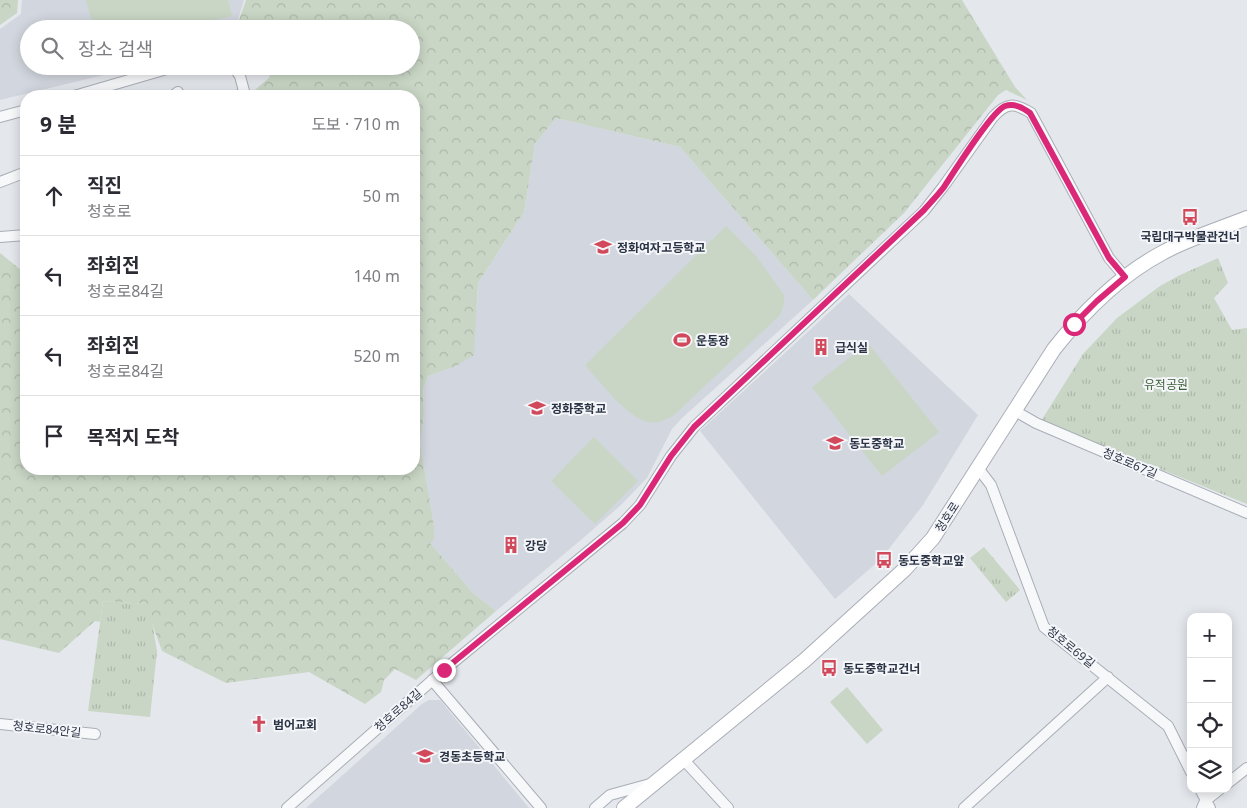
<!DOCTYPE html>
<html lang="ko">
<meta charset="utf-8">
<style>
body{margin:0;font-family:"Noto Sans","Noto Sans KR",sans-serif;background:#f7f7f7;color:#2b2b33}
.controls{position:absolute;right:15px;bottom:15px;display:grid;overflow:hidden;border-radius:10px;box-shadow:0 2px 12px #0003}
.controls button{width:45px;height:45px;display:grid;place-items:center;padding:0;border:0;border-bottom:1px solid #e1e1e2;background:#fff;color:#2b2b33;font:25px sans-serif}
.stop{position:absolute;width:15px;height:15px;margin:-11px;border:4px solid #db2777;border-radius:50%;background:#fff}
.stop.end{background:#db2777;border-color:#fff;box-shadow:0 1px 5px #0008}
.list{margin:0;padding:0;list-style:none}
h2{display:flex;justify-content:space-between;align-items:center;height:65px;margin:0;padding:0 20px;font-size:21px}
h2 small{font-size:16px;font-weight:400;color:#7c7c81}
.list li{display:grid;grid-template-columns:32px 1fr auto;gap:15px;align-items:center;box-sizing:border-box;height:80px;padding:0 20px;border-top:1px solid #e1e1e2}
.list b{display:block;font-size:19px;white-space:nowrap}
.list p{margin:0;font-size:16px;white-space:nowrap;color:#7c7c81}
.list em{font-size:16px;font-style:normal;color:#7c7c81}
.icon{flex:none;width:28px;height:28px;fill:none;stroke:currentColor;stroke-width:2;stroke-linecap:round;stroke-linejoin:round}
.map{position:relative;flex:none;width:1247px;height:808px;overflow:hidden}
.search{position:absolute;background:#fff;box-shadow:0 2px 12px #0003;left:20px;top:20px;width:400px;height:55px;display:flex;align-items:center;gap:12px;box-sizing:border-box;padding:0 18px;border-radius:28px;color:#7c7c81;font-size:19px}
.panel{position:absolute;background:#fff;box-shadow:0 2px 12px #0003;left:20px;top:90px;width:400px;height:385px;border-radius:20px}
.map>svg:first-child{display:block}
</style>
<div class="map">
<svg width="1247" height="808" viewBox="0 0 1247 808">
<defs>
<pattern id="grass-tufts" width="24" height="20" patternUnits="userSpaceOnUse" patternTransform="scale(1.25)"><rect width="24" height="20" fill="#c9d6c5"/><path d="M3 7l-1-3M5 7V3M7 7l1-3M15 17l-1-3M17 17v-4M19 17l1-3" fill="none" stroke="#adb8ab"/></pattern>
<pattern id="forest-crowns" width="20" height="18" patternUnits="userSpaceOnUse" patternTransform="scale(1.25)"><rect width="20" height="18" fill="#c9d6c5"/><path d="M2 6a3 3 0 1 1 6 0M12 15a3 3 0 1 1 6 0" fill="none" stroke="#adb8ab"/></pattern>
</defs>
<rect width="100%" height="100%" fill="#e4e7ec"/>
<!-- built -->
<path fill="#d2d6de" d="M22,0h222l-9,29h-206v37h112l-141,34v-71l21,-15z
M556,118l124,29 133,153 -131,118 -10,11 -25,49 -26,27 -39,34 -86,72 -23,-18 -43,-50 4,-17 -14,-83 4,-29 -1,-25 5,-13 28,-10 21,-58 1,-25 46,-71 11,-68z
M849,294l129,121 -55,90 -42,54 -46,40 -135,-168z
M429,700h11l89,108h-223l116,-104z"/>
<!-- grass -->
<path fill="url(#grass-tufts)" d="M1218,258l10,25 -14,15 18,32 15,-2v176l-206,-83 42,-67 34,-36 43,-32 18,-10z
M984,547l36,43 -14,12 -36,-44z
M103,601l46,3 8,47 -7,66 -62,-6z"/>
<!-- forest -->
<path fill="url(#forest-crowns)" d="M0,0h18l-1,13 -17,12z
M246,0h716l53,87 12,13 -21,-10 -8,5 -94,118 -91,87 -133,-153 -124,-29 -21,26 -11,68 -46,71 -4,72 -18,11 -28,10 -5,13 1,25 -4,29 14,83v14l-4,3 43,50 23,18 -80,69 -21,-11 -11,11 -3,12 -16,12 -56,-32 -83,11 -64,-32 -11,-30 -3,-17 -45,-3 -3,21 -5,-1 -36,32 -59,-14v-386l26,21v195h388v-373h-166l22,-19 -6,-11h147v-37h-167l-5,-9z"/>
<!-- pitch -->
<path fill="#c9d6c5" d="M86,0h142l4,16 -56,13h-82z
M726,226l30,30 28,39v9l-4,11 -106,100c-9,5 -16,9 -26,7 -20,-4 -49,-41 -63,-57z
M868,343l71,89 -57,44 -70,-89z
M594,437l44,44 -43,43 -44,-43z
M847,687l36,43 -16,14 -37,-42z"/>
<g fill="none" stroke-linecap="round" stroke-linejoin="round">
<!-- street casing -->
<g stroke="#a9aeb7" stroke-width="12">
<path id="street" d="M233,66l7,10 4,15 -6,5
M74,96l103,-30
M173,96l5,-4
M0,117l26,-7
M0,182l26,-10
M0,237l26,-2
M1015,411l21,12 211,90
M978,468l13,17 53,142 124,99 23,46
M432,680l109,128
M0,724l95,10
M683,759l45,49
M1228,783l19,-15
M1200,789l10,19
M287,808l157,-138 179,-147 17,-18 31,-49 23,-29 230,-216 19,-24 50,-70c13,-14 21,-15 38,-4l78,145 16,19
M595,808l15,-13 40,-11
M964,808l144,-131
M1202,808l3,-7 15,-12"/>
</g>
<!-- secondary casing -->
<g stroke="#a9aeb7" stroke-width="16">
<path id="secondary" d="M624,808l181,-148 100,-91 28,-31 121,-189c30,-38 65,-73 108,-96 25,-14 58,-24 85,-35"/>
</g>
<!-- street -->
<use href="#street" stroke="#f7f8fa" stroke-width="10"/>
<!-- secondary -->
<use href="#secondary" stroke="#fff" stroke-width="14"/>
</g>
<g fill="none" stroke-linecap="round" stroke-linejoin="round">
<!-- route -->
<path stroke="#db2777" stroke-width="6" d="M444,670l179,-147 17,-18 31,-49 23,-29 230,-217c6,-7 14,-15 20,-23 10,-15 48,-76 61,-81 10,-3 18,2 25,7l79,145 16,19 -28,24 -23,23"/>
</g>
<!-- icons -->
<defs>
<g id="bus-bare" transform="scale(1.35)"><path d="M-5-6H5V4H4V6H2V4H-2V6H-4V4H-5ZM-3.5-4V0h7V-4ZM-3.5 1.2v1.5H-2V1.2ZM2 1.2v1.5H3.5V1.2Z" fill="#d1495b" stroke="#f4f6f9" stroke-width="2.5" paint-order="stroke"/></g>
<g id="school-bare" transform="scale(1.35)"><path d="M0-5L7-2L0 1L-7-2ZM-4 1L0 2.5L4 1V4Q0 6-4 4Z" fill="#d1495b" stroke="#f4f6f9" stroke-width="2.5" paint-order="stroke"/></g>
<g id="stadium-bare" transform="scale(1.35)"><path d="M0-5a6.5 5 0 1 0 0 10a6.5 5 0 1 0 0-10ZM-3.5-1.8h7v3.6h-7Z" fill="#d1495b" stroke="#f4f6f9" stroke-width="2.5" paint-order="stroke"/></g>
<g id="building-bare" transform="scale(1.35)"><path d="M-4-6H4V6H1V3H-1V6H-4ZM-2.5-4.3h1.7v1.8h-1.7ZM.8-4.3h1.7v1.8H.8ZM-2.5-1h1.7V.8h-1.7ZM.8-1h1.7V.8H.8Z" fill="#d1495b" stroke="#f4f6f9" stroke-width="2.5" paint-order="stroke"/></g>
<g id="church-bare" transform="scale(1.35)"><path d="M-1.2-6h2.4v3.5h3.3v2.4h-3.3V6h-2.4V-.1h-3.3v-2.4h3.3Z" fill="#d1495b" stroke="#f4f6f9" stroke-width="2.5" paint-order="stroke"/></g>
</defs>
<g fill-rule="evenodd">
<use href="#bus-bare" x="1190" y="217"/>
<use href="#school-bare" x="603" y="247"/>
<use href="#stadium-bare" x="682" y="340"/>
<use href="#building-bare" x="821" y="347"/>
<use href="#school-bare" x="537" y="408"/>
<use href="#school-bare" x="835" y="443"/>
<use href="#building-bare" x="511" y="545"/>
<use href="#bus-bare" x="884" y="560"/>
<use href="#bus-bare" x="829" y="668"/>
<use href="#church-bare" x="259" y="724"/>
<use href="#school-bare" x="425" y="756"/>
</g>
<g text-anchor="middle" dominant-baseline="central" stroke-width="4" stroke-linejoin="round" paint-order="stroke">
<!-- poi labels -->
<g font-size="12" font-weight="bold" fill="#2b3445" stroke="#f4f6f9" text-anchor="start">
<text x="1190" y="236" text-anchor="middle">국립대구박물관건너</text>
<text x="617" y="247">정화여자고등학교</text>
<text x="696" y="340">운동장</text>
<text x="835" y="347">급식실</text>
<text x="551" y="408">정화중학교</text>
<text x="849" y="443">동도중학교</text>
<text x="525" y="545">강당</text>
<text x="898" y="560">동도중학교앞</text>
<text x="843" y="668">동도중학교건너</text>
<text x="273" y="724">범어교회</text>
<text x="439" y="756">경동초등학교</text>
</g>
<!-- park labels -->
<g font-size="12" fill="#3f6138" stroke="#f4f6f9">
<text x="1166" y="384">유적공원</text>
</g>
<!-- street labels -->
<g font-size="12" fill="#2b3445" stroke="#f4f6f9">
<text transform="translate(1130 463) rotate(23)">청호로67길</text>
<text transform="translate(947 517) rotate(-57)">청호로</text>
<text transform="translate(1071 647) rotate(39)">청호로69길</text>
<text transform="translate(398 710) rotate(-41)">청호로84길</text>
<text transform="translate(47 729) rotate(6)">청호로84안길</text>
</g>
</g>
</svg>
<div class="controls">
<button>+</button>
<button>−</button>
<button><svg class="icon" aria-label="locate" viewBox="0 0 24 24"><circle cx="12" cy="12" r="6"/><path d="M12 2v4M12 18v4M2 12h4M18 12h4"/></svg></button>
<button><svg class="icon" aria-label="layers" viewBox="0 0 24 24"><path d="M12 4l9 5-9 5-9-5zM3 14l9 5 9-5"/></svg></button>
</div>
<div class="stop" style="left:1074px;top:324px"></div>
<div class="stop end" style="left:444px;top:670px"></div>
<div class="search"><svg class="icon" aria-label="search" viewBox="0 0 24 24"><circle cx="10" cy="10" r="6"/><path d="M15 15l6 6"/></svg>장소 검색</div>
<section class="panel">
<h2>9 분<small>도보 · 710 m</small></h2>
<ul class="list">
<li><svg class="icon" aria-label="ahead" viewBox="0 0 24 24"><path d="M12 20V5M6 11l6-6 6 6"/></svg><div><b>직진</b><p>청호로</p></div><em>50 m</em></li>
<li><svg class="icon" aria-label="left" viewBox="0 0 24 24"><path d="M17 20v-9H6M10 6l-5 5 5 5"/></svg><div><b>좌회전</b><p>청호로84길</p></div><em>140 m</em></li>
<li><svg class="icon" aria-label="left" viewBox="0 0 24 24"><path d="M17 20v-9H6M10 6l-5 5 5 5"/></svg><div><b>좌회전</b><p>청호로84길</p></div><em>520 m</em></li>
<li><svg class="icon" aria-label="arrive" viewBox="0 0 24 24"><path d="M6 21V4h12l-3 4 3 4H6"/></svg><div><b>목적지 도착</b></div></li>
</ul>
</section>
</div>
